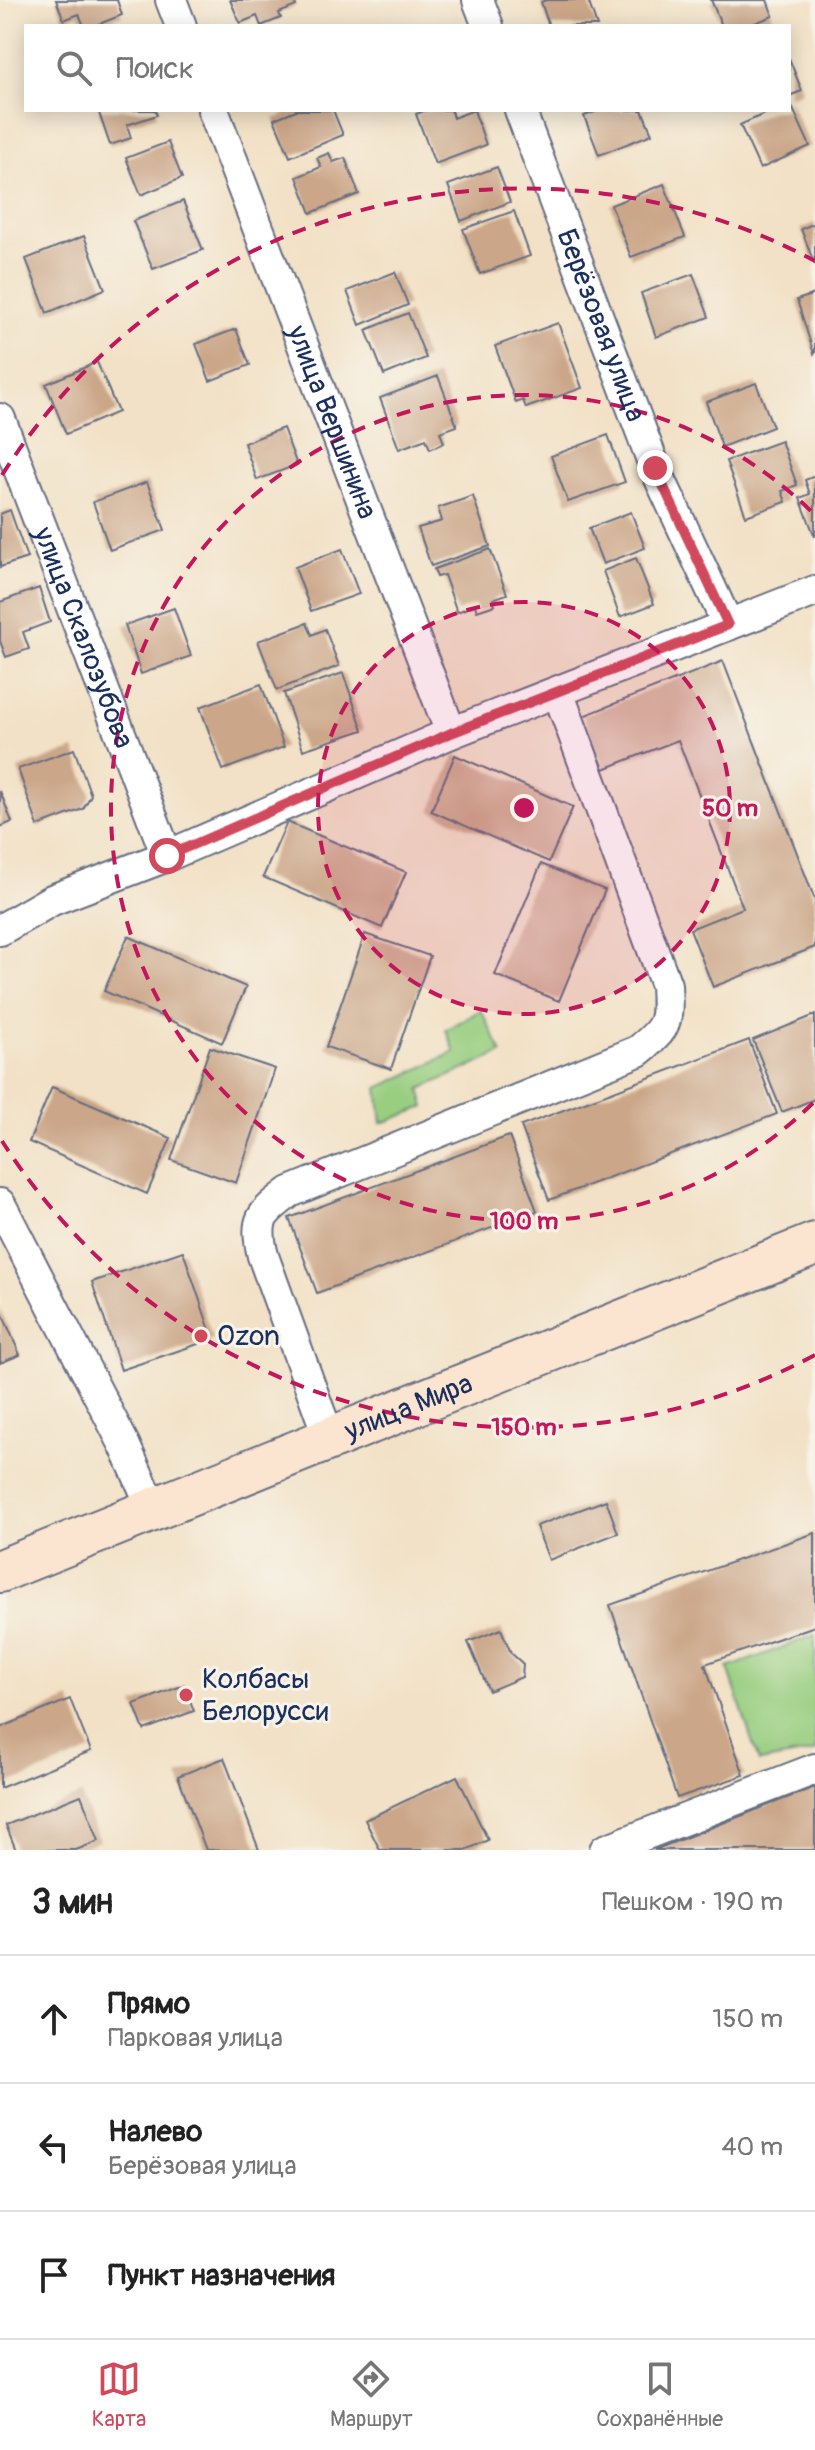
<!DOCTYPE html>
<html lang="ru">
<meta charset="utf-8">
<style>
body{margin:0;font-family:Pangolin,sans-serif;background:#f2f2f2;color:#222}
.stop{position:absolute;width:24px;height:24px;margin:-18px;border:6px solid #d1495b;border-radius:50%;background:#fff}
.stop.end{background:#d1495b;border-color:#fff;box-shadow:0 2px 8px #0008}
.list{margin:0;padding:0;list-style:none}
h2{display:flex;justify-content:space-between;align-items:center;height:104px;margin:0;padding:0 32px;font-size:34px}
h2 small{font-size:26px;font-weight:400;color:#767676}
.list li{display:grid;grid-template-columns:52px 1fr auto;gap:24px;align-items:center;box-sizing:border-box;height:128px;padding:0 32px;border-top:2px solid #e0e0e0}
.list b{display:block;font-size:30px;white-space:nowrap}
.list p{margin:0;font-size:26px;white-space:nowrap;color:#767676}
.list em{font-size:26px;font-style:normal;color:#767676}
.icon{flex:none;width:44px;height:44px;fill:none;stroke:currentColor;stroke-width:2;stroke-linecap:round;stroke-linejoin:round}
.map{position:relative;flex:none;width:815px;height:1850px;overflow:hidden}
.search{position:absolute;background:#fff;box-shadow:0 4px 20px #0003;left:24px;right:24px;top:24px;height:88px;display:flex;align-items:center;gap:20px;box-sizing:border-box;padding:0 28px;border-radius:0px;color:#767676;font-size:30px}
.sheet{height:488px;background:#fff}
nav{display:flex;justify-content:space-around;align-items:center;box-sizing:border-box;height:112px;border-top:2px solid #e0e0e0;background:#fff;font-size:22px;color:#767676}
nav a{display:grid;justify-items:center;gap:4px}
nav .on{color:#d1495b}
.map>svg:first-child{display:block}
</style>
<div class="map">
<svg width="815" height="1850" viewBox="0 0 815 1850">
<rect width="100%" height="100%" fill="#f7f3e8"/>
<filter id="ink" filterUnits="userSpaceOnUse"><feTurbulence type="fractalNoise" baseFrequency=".0125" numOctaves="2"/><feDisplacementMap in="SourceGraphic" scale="16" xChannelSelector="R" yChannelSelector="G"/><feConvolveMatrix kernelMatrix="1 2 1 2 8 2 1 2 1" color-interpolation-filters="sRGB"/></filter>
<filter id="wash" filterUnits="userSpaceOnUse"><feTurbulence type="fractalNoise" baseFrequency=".006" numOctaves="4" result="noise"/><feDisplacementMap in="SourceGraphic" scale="32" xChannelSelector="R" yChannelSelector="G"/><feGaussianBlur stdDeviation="1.8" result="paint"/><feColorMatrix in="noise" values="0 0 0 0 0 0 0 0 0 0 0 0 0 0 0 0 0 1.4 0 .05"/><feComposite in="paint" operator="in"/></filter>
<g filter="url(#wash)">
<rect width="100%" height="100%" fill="#f2e1c6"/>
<!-- green -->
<path fill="#98ce80" stroke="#5a7e6f" stroke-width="2" d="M481,1010l21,43 -82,36 5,18 -43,16 -4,-35 77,-36 -9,-22z
M815,1635v117l-56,10 -31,-94z"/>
<g id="blocks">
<!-- building -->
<path fill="#cba688" d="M56,0h61l5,15 -28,11h-10l-5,-12 -15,6z
M230,0h64l2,6 -17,7 2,5 -20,8 -4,-10 -17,7z
M546,0h42l9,26h-48l-8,-24z
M711,0h56l6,16 -26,10h-25z
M789,58l13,33 -13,5z
M789,100l21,46 -50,23 -20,-44 33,-15h16z
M98,110h57l2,5 -30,10 4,13 -21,7z
M296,110h37l10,25 -53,22 -16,-38z
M426,110h25l2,8 21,-8 12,35 -51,19 -19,-50z
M600,110h42l10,24 -53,21 -15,-39z
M168,142l14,36 -41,17 -15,-37z
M329,153l4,9 12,-4 14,36 -48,19 -14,-36 24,-10 -4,-9z
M497,167l13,35 -49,19 -13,-36z
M664,184l21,53 -54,20 -20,-52z
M183,201l20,49 -50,19 -20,-48z
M514,211l16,45 -50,18 -17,-45z
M815,223v42l-14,-36z
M84,236l21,53 -58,24 -21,-54z
M395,272l13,33 -48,20 -13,-34z
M693,274l16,43 -53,20 -15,-44z
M815,294v59l-1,1 -17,-54z
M408,313l18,45 -42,17 -18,-45z
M558,323l24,65 -56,20 -3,-8 -7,3 -21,-57z
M236,329l14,36 -40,16 -14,-37z
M97,362l21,50 -52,22 -20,-50z
M438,376l19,50 -17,6 4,11 -14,6 -4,-10 -27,10 -19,-51z
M756,383l17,44 -51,20 -16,-45z
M283,428l14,37 -40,15 -13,-37z
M608,435l17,47 -57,20 -17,-46z
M781,441l16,44 -15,6 4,11 -40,14 -20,-55z
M815,476v61l-15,-39 10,-4 -5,-14z
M147,482l18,48 -55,20 -17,-48z
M473,496l17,50 -59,20 -13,-38 24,-7 -4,-13z
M10,510l17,48 -27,9v-53z
M631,512l14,36 -42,16 -14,-36z
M342,549l17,45 -48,17 -16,-44z
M490,549l17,45 -14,5 2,6 -18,6 -2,-6 -18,7 -13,-37 -7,2 -3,-8z
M636,558l18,46 -34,13 -17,-46z
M39,588l11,34 -27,10 6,17 -23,8 -6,-16v-39z
M174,608l17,48 -50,18 -16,-49z
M307,623l5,12 13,-6 14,37 -62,24 -19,-49z
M723,661l92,239v47l-102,40 -23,-58 53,-21 -65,-168 -74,29 -21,-53z
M343,673l20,57 -60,20 -19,-57z
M261,684l23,63 -61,23 -23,-63z
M74,749l17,46 -8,14 -45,17 -20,-57z
M455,755l118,52 -24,55 -118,-51z
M0,791l12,31 -12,5z
M287,822l119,50 -24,56 -119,-51z
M541,864l64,26 -46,111 -64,-26z
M365,934l65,22 -39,113 -65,-22z
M128,936l118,51 -24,56 -118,-52z
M815,1015v84l-33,13 -29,-72z
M749,1040l28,74 -228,86 -28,-74z
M210,1047l65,22 -39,114 -65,-23z
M52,1087l119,51 -24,56 -118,-52z
M509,1136l28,75 -220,82 -28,-75z
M183,1251l30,88 -92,31 -29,-88z
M0,1308l20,47 -20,8z
M606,1500l12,33 -69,27 -13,-34z
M815,1533v93l-110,38 39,111 -67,23 -67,-193z
M501,1629l10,24 12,11 -1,13 -33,14 -21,-49z
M184,1685l10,26 -50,19 -10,-26z
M70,1699l21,52 -91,37v-60z
M224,1758l35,92h-53l-28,-74z
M457,1776l31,64 -22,10h-86l-15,-30z
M815,1787v63h-161z
M81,1795l18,46 -23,9h-60l-10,-25z"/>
</g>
</g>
<g filter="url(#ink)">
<use href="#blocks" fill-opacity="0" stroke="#666d82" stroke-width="2"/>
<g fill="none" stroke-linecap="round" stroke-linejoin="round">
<!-- street casing -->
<g stroke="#666d82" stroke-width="34">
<g id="street">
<path d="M171,0l10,26"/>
<path d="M478,0l10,26"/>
<path id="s1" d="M213,110l238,623"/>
<path id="s2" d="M520,110l135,358 73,157"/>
<path id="s3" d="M0,419l167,437"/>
<path d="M0,930l52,-30 115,-44 284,-123 364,-142"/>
<path d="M0,1204l124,240 29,65"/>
<path d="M329,1438l-66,-182c-9,-38 -2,-42 27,-64l348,-141c30,-24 30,-29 28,-66l-108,-293"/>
<path d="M605,1850l210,-81"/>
</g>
</g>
<!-- secondary casing -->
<g stroke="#666d82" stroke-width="46">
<g id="secondary">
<path id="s4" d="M0,1571l815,-327"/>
</g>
</g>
<!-- street -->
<use href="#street" stroke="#fff" stroke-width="30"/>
<!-- secondary -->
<use href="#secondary" stroke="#fce5d0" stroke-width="42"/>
</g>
</g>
<g fill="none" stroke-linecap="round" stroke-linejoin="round" filter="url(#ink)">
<!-- route -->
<path stroke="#d1495b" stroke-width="10" d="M167,856l284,-123 277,-108 -73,-157"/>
</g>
<!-- distance rings -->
<circle cx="524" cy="808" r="206" fill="#c2185b" fill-opacity=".12"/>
<g fill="none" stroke="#c2185b" stroke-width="4" stroke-dasharray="14 10">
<circle cx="524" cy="808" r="206"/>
<path d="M813 1103A413 413 0 1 1 813 513"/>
<path d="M815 1355A619 619 0 0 1 2 1141M2 475A619 619 0 0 1 815 261"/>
</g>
<!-- markers -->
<g fill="#d1495b" stroke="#f7f3e8" stroke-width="3">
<circle cx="201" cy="1336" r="8"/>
<circle cx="186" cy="1695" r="8"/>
</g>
<g text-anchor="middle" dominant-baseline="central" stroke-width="6" stroke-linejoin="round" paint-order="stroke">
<!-- street labels -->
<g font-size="28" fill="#1b2f5e" stroke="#f7f3e8">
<text stroke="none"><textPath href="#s2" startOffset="230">Берёзовая улица</textPath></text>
<text stroke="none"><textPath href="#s1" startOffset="334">улица Вершинина</textPath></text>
<text stroke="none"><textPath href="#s3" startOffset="234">улица Скалозубова</textPath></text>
<text stroke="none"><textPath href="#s4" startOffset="440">улица Мира</textPath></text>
</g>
<!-- poi labels -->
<g font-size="28" fill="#1b2f5e" stroke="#f7f3e8" text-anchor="start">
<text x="217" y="1336">Ozon</text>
<text x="202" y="1679">Колбасы<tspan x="202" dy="32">Белорусси</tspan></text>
</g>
</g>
<circle cx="524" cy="808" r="12" fill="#c2185b" stroke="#f7f3e8" stroke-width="4"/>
<g font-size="24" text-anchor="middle" font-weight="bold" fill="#c2185b" stroke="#f7f3e8" stroke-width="6" stroke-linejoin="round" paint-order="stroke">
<text x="730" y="816">50 m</text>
<text x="524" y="1229">100 m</text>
<text x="524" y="1435">150 m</text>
</g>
</svg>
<div class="stop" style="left:167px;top:856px"></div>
<div class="stop end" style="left:655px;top:468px"></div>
<div class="search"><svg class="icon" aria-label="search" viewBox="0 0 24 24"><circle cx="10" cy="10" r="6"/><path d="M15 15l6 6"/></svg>Поиск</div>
</div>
<section class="sheet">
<h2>3 мин<small>Пешком · 190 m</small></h2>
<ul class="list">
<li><svg class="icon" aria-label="ahead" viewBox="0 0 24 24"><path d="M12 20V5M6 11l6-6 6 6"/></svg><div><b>Прямо</b><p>Парковая улица</p></div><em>150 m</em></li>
<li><svg class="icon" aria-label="left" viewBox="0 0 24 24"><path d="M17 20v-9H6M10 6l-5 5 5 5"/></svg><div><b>Налево</b><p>Берёзовая улица</p></div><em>40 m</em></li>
<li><svg class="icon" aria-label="arrive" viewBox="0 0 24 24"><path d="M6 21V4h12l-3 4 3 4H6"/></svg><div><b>Пункт назначения</b></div></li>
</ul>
</section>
<nav>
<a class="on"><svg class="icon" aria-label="map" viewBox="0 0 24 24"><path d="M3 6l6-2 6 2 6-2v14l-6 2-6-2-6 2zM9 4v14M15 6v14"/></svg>Карта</a>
<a><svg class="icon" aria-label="directions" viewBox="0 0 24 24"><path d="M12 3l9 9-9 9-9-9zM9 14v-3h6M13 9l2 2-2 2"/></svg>Маршрут</a>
<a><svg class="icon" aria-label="saved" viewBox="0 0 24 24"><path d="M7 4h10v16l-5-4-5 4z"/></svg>Сохранённые</a>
</nav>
